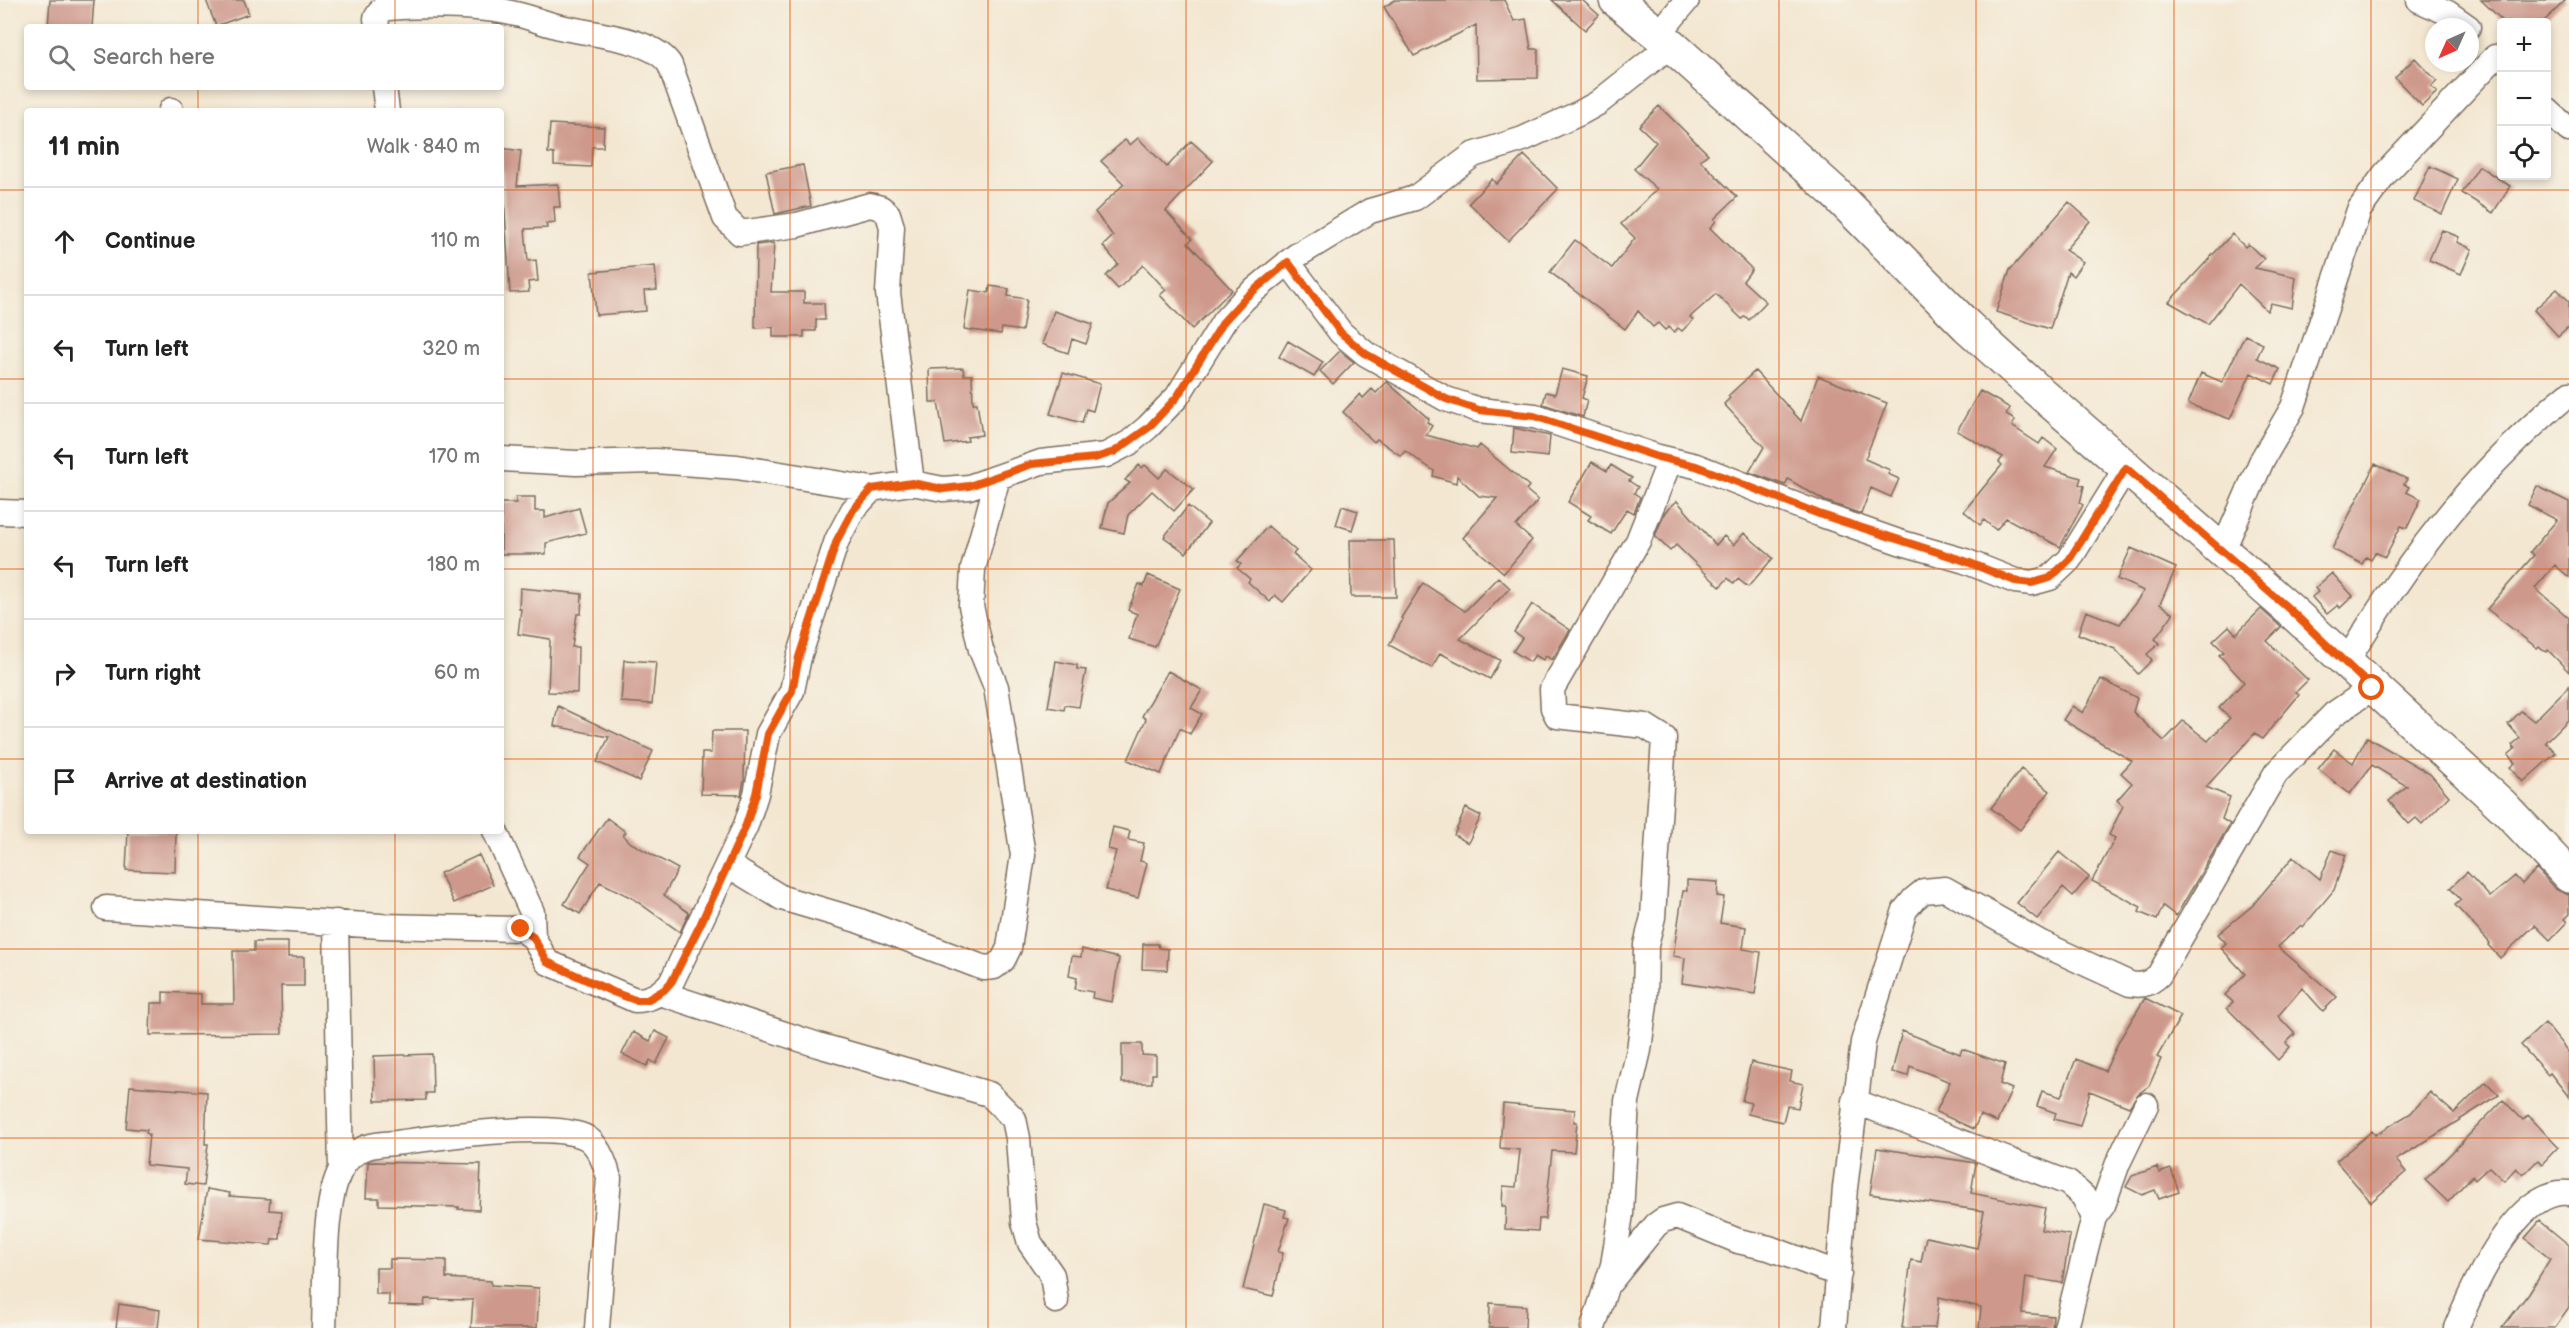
<!DOCTYPE html>
<meta charset="utf-8">
<style>
body{margin:0;font-family:"Balsamiq Sans",sans-serif;background:#f2f2f2;color:#222}
.controls{position:absolute;right:18px;top:18px;display:grid;overflow:hidden;border-radius:6px;box-shadow:0 3px 9px #0003}
.controls button{width:54px;height:54px;display:grid;place-items:center;padding:0;border:0;border-bottom:2px solid #e0e0e0;background:#fff;color:#222;font:30px sans-serif}
.compass{position:absolute;left:2425px;top:18px;width:54px;height:54px;border-radius:50%;background:#fff;box-shadow:0 3px 9px #0003;rotate:225deg}
.stop{position:absolute;width:18px;height:18px;margin:-14px;border:4px solid #ea580c;border-radius:50%;background:#fff}
.stop.end{background:#ea580c;border-color:#fff;box-shadow:0 2px 6px #0008}
.list{margin:0;padding:0;list-style:none}
h2{display:flex;justify-content:space-between;align-items:center;height:78px;margin:0;padding:0 24px;font-size:26px}
h2 small{font-size:20px;font-weight:400;color:#767676}
.list li{display:grid;grid-template-columns:39px 1fr auto;gap:18px;align-items:center;box-sizing:border-box;height:108px;padding:0 24px;border-top:2px solid #e0e0e0}
.list b{display:block;font-size:22px;white-space:nowrap}
.list em{font-size:20px;font-style:normal;color:#767676}
.icon{flex:none;width:33px;height:33px;fill:none;stroke:currentColor;stroke-width:2;stroke-linecap:round;stroke-linejoin:round}
.map{position:relative;flex:none;width:2569px;height:1328px;overflow:hidden}
.search{position:absolute;background:#fff;box-shadow:0 3px 9px #0003;left:24px;top:24px;width:480px;height:66px;display:flex;align-items:center;gap:15px;box-sizing:border-box;padding:0 21px;border-radius:6px;color:#767676;font-size:22px}
.panel{position:absolute;background:#fff;box-shadow:0 3px 9px #0003;left:24px;top:108px;width:480px;height:726px;border-radius:6px}
.map>svg:first-child{display:block}
</style>
<div class="map">
<svg width="2569" height="1328" viewBox="0 0 2569 1328">
<rect width="100%" height="100%" fill="#f7f3e8"/>
<filter id="ink" filterUnits="userSpaceOnUse"><feTurbulence type="fractalNoise" baseFrequency=".0167" numOctaves="2"/><feDisplacementMap in="SourceGraphic" scale="12" xChannelSelector="R" yChannelSelector="G"/><feConvolveMatrix kernelMatrix="1 2 1 2 8 2 1 2 1" color-interpolation-filters="sRGB"/></filter>
<filter id="wash" filterUnits="userSpaceOnUse"><feTurbulence type="fractalNoise" baseFrequency=".008" numOctaves="4" result="noise"/><feDisplacementMap in="SourceGraphic" scale="24" xChannelSelector="R" yChannelSelector="G"/><feGaussianBlur stdDeviation="1.35" result="paint"/><feColorMatrix in="noise" values="0 0 0 0 0 0 0 0 0 0 0 0 0 0 0 0 0 1.4 0 .05"/><feComposite in="paint" operator="in"/></filter>
<g filter="url(#wash)">
<rect width="100%" height="100%" fill="#f3e7d1"/>
<g id="blocks">
<!-- building -->
<path fill="#ce998c" d="M50,0h44l-2,27h-44z
M206,0h38l5,14 -33,12z
M1395,0h109l10,21 12,-2 5,30h7v29l-61,1 -1,-54 -62,31 -30,-49z
M1552,0h30l17,15 -14,15z
M2481,0h85l-23,22h-39z
M2415,58l22,23 -6,6 6,5 -15,14 -27,-28z
M1659,106l49,48 -8,6 37,37 -23,22 2,2 -6,7 42,41 -9,12 23,21 -17,18 -4,-4 -3,3 -26,-25 -26,23 3,3 -11,11 -4,-3 -4,4 -5,-5 -4,3 -7,-7 -5,4 -15,-16 -13,18 -75,-57 25,-32 37,28 23,-30 -14,-14 36,-35 -23,-20 22,-27 -17,-16z
M550,124l54,3 -1,20h-11l-1,20 -37,-2v-11l-6,-1z
M1138,138l29,29 24,-26 22,20 -47,50 26,28 -4,4 44,47 -40,39 -32,-34 6,-5 -23,-25 -25,24 -12,-13 12,-12 -15,-18 10,-10 -18,-24 29,-28 -23,-23 24,-21 5,5z
M501,148l20,3 -4,35 41,-2 2,23h-6l1,16 -9,1 1,4 -22,1 3,32 8,-1 2,21 -10,1 1,10 -19,1z
M1524,155l34,34 -50,52 -39,-38 23,-24 4,5z
M803,165l8,41 -36,8 -9,-42z
M2430,166l28,13 -16,35 -28,-13z
M2479,166l31,20 -17,27 -31,-20z
M2069,202l21,19 -25,29 18,12 -10,14 -5,-4 -18,57 -54,-17 14,-42z
M2442,230l17,7 -2,5 15,7 -11,25 -32,-14z
M2232,234l13,13 3,-3 16,15 -9,9 41,9 -4,31 -21,-5 -4,8 -28,-27 -31,40 -39,-22z
M774,243l-3,49h33v11h20l1,17h-9v11h-12v6h-31v-10l-18,1 1,-83z
M655,266l2,24 -13,1 2,20 -50,4 -4,-43z
M990,286l19,3 -1,7 19,3 -5,32 -20,-3 -1,6 -37,-5 6,-39 19,3z
M2557,289l12,12v25l-11,10 -24,-26z
M1054,311l39,13 -7,20 -14,-5 -4,14 -26,-9z
M2245,335l18,9 -6,14 23,11 -7,15 -22,-11 -21,46 -42,-15 13,-31 21,9z
M1288,341l35,21 -9,15 -35,-20z
M1340,351l14,11 -21,22 -13,-13z
M963,368l1,7h8l1,28h4l5,32 -15,2 1,4 -23,3 -7,-42h-8l-1,-33z
M1562,369l26,7 -6,22 5,2 -4,17 -40,-13 3,-12 9,2z
M1755,371l46,50 17,-45 69,27 -22,56 25,11 -2,4 11,5 -8,18 -20,-9 -10,26 -36,-13 -37,-22 -3,6 -36,-13 15,-25 -40,-43 6,-6 -2,-2z
M1063,373l37,11 -7,27 -7,-2 -4,14 -32,-9z
M1387,382l42,37 -2,3 5,4 -6,9 51,14 3,-4 49,41 -3,4 12,10 -22,26 16,14 -28,33 -41,-35 34,-40 -18,-2 -22,-20 -1,7 -23,-7 1,-5 -29,-20 -4,5 -24,-17 -3,3 -31,-30 17,-18 3,4 9,-9 4,4z
M1980,391l30,17 -4,7 9,5 -3,6 27,18 4,-6 14,11 -12,18 36,11 -2,6 5,2 -4,17 3,2 -23,42 -54,-29 -10,12 -12,-10 -4,5 -16,-14 38,-46 -3,-3 4,-5 -46,-26z
M1514,428l36,8 -2,21 -36,-4z
M1592,462l15,9 4,-6 21,13 -3,3 9,6 -4,6 6,4 -6,16 -7,-4 -16,25 -23,-14 3,-4 -23,-14z
M2375,464l32,15 -3,5 5,3 -3,5 15,7 -14,29 -6,-2 -16,31 -10,-5 -4,8 -5,-3 -4,7 -30,-15z
M1139,465l3,3 3,-3 14,13 8,-9 27,20 -20,22 -22,-20 -24,24 -4,18 -22,-5 6,-25 22,-20 -5,-3z
M2537,486l32,16v75l-14,-12 -20,23 34,30v54l-21,-22 -2,2 -7,-6 -2,2 -50,-39 47,-54 -4,-3 27,-32 -29,-15z
M516,497h19v14h10v7l34,-10 7,25 -40,10v11h-45v-51h15z
M1677,501l39,44 8,-9 10,9 10,-12 29,25 -25,29 -10,-8 -4,5 -6,-6 -8,9 -44,-42 -6,6 -15,-15 10,-24z
M1188,506l21,17 -23,30 -22,-16z
M1342,506l16,5 -6,19 -16,-5z
M1268,526l28,25 -3,3 18,16 -28,32 -8,-7 -5,7 -22,-20 2,-3 -13,-11 4,-4 -4,-3z
M1350,540h44l2,57h-45z
M2131,548l45,20 -16,36 13,10 -18,25 5,4 -13,11 5,6 -14,14 -23,-25 -37,-15 8,-23 34,13 24,-33 -27,-12z
M2332,573l21,23 -13,12 -2,-3 -11,9 -15,-17 6,-5 -3,-4z
M1148,575l32,14 -25,58 -26,-8 8,-25 -9,-4 11,-26 5,2z
M1498,577l12,11 -50,51 40,21 -10,19 -50,-26 -8,15 -43,-23 14,-26 -2,-1 22,-35 42,28z
M520,588l62,6 -1,20h-4l-5,33h6l-1,46 -29,-1 2,-53 -32,-5 3,-25h-2z
M1532,604l38,26 -18,30 -6,-4 -3,4 -8,-5 -5,7 -17,-11 9,-13 -8,-6z
M2261,609l20,18 -14,14 41,39 -12,12 3,3 -37,44 -7,-6 -49,54 24,10 -8,22 8,5 -54,92 -13,-10 -6,14 -18,-8 2,-5 -49,-26 23,-43 -6,-3 14,-29 -6,-6 15,-17 -11,-10 11,-12 -69,-41 9,-14 11,7 18,-34 36,19 -4,14 31,29 19,-20 25,20 22,-23 -11,-10 25,-26 -25,-27 5,-3 -11,-11 16,-15 7,8z
M624,660l32,2 -4,42 -31,-2z
M1056,661l21,4v4l9,1 -7,37 -14,-2 -1,5 -16,-3z
M1168,671l34,19 -11,18 11,6 -12,20 -10,-6 -19,46 -33,-14 18,-41 -4,-3z
M2569,686v33l-23,23 10,11 -33,29 -13,-15 5,-4 -7,-8 7,-6 -3,-4 8,-7 -12,-14 13,-13 13,10z
M558,706l95,45 -14,30 -42,-19 12,-25 -55,-11z
M712,731h33l-1,49 -3,15 -40,-1 1,-41h9z
M2367,737l63,37 19,22 -27,28 -6,-6 -7,6 -20,-23 18,-15 -35,-21 -22,29 -32,-25 16,-20 19,14z
M2021,769l29,22 -30,39 -29,-22z
M1466,808l15,8 -13,27 -14,-8z
M607,818l19,14 -3,3 8,8 47,26 -14,26 25,18 -9,19 -48,-34 -32,-16 -20,32 -16,-10 26,-41 -10,-7z
M1113,827l17,4 -2,9 16,3 -4,18 7,2 -9,35 -32,-8 10,-39 -8,-2z
M128,831h48l-1,41 -49,-2z
M2332,850l14,5 -12,35 -31,37 -2,-2 -23,22 59,50 -14,14 -21,-23 -24,28 17,18 -9,9 4,4 -12,13 -51,-52 6,-6 -8,-7 20,-21 -24,-26 5,-5 -8,-9 34,-28 41,-49 27,22z
M2059,852l30,25 -16,19 -10,-9 -26,32 -20,-16z
M479,855l14,30 -39,18 -14,-30z
M2537,869l18,20 14,6v19l-5,5 3,3 -17,18 -15,-15 -35,33 -12,-13 2,-2 -35,-38 6,-5 -11,-12 17,-16 23,25 25,-21 7,8z
M1687,880l31,2 -1,14 7,1 -4,26 26,4 -3,22 18,3 -6,42 -73,-11 3,-25 -12,-2 10,-65h4z
M254,942h34v15h16v29h-23l1,48 -132,1 1,-32h12v-11l38,2v10h33l-1,-53h21z
M1143,944h15l1,4 9,1 -1,21 -25,-1z
M1082,949l37,9 -7,44 -20,-4 1,-6 -18,-3 2,-11 -8,-2 3,-20 9,1z
M2145,998l36,18 -24,41 4,2 -12,27 -11,8 -9,13 -39,-16 -10,35 -26,-7 2,-6 -19,-7 5,-15 19,6 15,-38 29,12 15,-32z
M2545,1023l24,30v44l-19,-24 -2,2 -27,-30z
M655,1031l14,7 -13,26 -6,-4 -3,6 -25,-12 11,-22 17,9z
M1902,1031l58,23 2,-5 43,15 -5,20 12,5 -15,33 -17,-7 -6,14 -38,-17 14,-30 -40,-16 -2,10 -16,-4z
M1122,1044h20v11l14,1v18h-4v9h-30z
M432,1054l1,39h-7v7l-51,1 -1,-45z
M1751,1062l41,9 -2,10 13,3 -5,24 -11,-2 -4,16 -35,-8 3,-11 -9,-2z
M2486,1082l13,13 -103,65 10,12 -35,30 -35,-41 36,-30 3,4 36,-22 19,-21 24,21z
M130,1086l77,6 -2,52h3l-5,42 -18,-2 2,-15 -41,-4 3,-31 -3,-1 1,-3 -21,-2z
M2503,1100l20,20 5,-5 30,32 -16,17 -4,-4 -15,15 -7,-7 -12,13 -15,-14 -14,13 -3,-4 -24,26 -23,-22z
M1503,1104l72,6 -1,12h3l-3,30 -22,-1 -7,68h-6l-1,12 -33,-2 1,-23h-4l1,-20 13,1 4,-37 -20,-2z
M1877,1148l99,15 -5,30 74,15 -4,22 29,5 -8,48 -36,-6 -4,36 31,3 -1,12h-73l2,-21 -42,-10 -4,31h-33l9,-68 10,2 5,-25 51,11 7,-37 -114,-17z
M368,1162l113,2 -2,46 -21,-1 1,-2 -80,-2v-7h-13z
M2157,1167l2,6 12,-4 8,23 -20,7 -4,-9 -13,5 -16,-8 6,-11z
M207,1189l23,4 -1,3 41,3 -1,11 13,1 -2,28h-8l-1,6 -72,-6z
M1264,1204l22,6 -2,7 5,1 -11,34 5,1 -10,43 -30,-7z
M2540,1221l29,24v63l-14,20h-53l27,-35 21,-34 -25,-21z
M390,1259l56,1v18l45,3v4l48,3 -2,40h-66l2,-28 -48,-1 -1,7 -35,-1v-11h-13v-26h14z
M1490,1303l36,3 -1,22h-36z
M119,1304l41,6 -2,18h-42z"/>
</g>
</g>
<g filter="url(#ink)">
<use href="#blocks" fill-opacity="0" stroke="#7b6c5d" stroke-width="1.5"/>
<g fill="none" stroke-linecap="round" stroke-linejoin="round">
<!-- minor casing -->
<g stroke="#7b6c5d" stroke-width="27">
<path id="minor" d="M2419,0l29,13 20,14
M377,27l-1,-9 6,-9c28,-5 102,-3 129,4 17,3 32,10 49,14 29,7 94,11 110,38l55,153 15,15 57,-8 73,-20 11,3 7,6 4,13 -4,66 24,190
M1658,35l29,-35
M384,87l3,24
M2546,109l23,21
M171,110v1
M1288,262l53,71 25,21 80,45 33,11 56,6 123,41 38,9 123,48 80,28 66,19 50,20 17,2 18,-5 19,-18 57,-92
M501,459l75,4 79,-2 82,6 135,22 40,-6 31,6 26,-2 72,-25 65,-7 23,-12 19,-16 29,-30 47,-76 21,-23 51,-42 74,-45 45,-13 58,-43 50,-16 57,-26 18,-10 73,-58
M0,512l27,1
M2222,552l40,-92 31,-53 66,-197 26,-36 110,-117
M2346,663c59,-100 133,-196 223,-269
M495,831l37,81 1,25
M728,865l54,33 75,22 127,48 10,-1 9,-7 6,-12 14,-93 -27,-168 -15,-37 -10,-44 2,-37 25,-92
M106,908l275,18 140,3 12,8 14,25 88,38c16,0 27,-7 37,-19l74,-156 10,-31 12,-60 24,-43 7,-34 38,-117 16,-30 19,-21
M336,922l5,248
M660,993l158,52 171,49 25,25 4,19 6,84 6,21 22,32 4,26
M1854,1101l214,82 15,13 11,21 -28,111
M2094,1217l9,-12 15,-42 28,-58
M1611,1281l45,-56 7,-5 14,-4 61,25 31,7 70,26
M324,1328c2,-40 -3,-134 21,-165 5,-7 14,-13 22,-16 11,-4 25,-3 36,-5 43,-6 137,-19 177,-7 17,4 25,28 29,43l-12,150
M1593,1328l20,-63 8,-51 6,-113 12,-51 6,-47 1,-58 7,-28 11,-179 -19,-12 -88,-10 -4,-8 -1,-19 86,-148 32,-81
M1834,1328l11,-140 18,-146 42,-132 9,-11 10,-8 21,-2 96,54 89,41c13,2 19,0 29,-9l117,-202 58,-59 38,-26
M2456,1328c16,-39 61,-141 113,-135"/>
</g>
<!-- secondary casing -->
<g stroke="#7b6c5d" stroke-width="36">
<path id="secondary" d="M1616,0l55,45 163,147 133,134 68,62 254,221 214,197 66,70"/>
</g>
<!-- minor -->
<use href="#minor" stroke="#fff" stroke-width="24"/>
<!-- secondary -->
<use href="#secondary" stroke="#fff" stroke-width="33"/>
</g>
</g>
<g fill="none" stroke-linecap="round" stroke-linejoin="round" filter="url(#ink)">
<!-- route -->
<path stroke="#ea580c" stroke-width="8" d="M521,929l12,8 14,25 66,30 22,8h12l17,-10 8,-9 29,-58 45,-98 10,-31 12,-60 24,-43 7,-34 38,-117 16,-30 19,-21 40,-6 31,6 26,-3 63,-22 63,-6 19,-6 34,-24 29,-31 47,-76 21,-23 43,-36 53,71 25,21 80,45 33,11 55,6 124,41 38,9 123,48 146,47 50,20 17,2 18,-5 19,-18 57,-92 163,141 83,79"/>
</g>
<!-- grid -->
<path fill="none" stroke="#df570d" stroke-width="1.5" stroke-opacity="0.55" d="M198,0v27M395,0v27M593,0v1328M790,0v1328M988,0v1328M1186,0v1328M1383,0v1328M1581,0v1328M1779,0v1328M1976,0v1328M2174,0v1328M2371,0v1328M198,87v24M395,87v24M0,190h27M501,190h2068M0,379h27M501,379h2068M0,569h27M501,569h2068M0,759h27M501,759h2068M198,831v497M395,831v497M0,949h2569M0,1138h2569"/>
</svg>
<div class="controls">
<button>+</button>
<button>−</button>
<button><svg class="icon" aria-label="locate" viewBox="0 0 24 24"><circle cx="12" cy="12" r="6"/><path d="M12 2v4M12 18v4M2 12h4M18 12h4"/></svg></button>
</div>
<svg class="compass" viewBox="-18 -18 36 36"><path d="M0-13l5 13h-10z" fill="#e53935"/><path d="M0 13l5-13h-10z" fill="#767676"/></svg>
<div class="stop" style="left:2372px;top:688px"></div>
<div class="stop end" style="left:521px;top:929px"></div>
<div class="search"><svg class="icon" aria-label="search" viewBox="0 0 24 24"><circle cx="10" cy="10" r="6"/><path d="M15 15l6 6"/></svg>Search here</div>
<section class="panel">
<h2>11 min<small>Walk · 840 m</small></h2>
<ul class="list">
<li><svg class="icon" aria-label="ahead" viewBox="0 0 24 24"><path d="M12 20V5M6 11l6-6 6 6"/></svg><div><b>Continue</b></div><em>110 m</em></li>
<li><svg class="icon" aria-label="left" viewBox="0 0 24 24"><path d="M17 20v-9H6M10 6l-5 5 5 5"/></svg><div><b>Turn left</b></div><em>320 m</em></li>
<li><svg class="icon" aria-label="left" viewBox="0 0 24 24"><path d="M17 20v-9H6M10 6l-5 5 5 5"/></svg><div><b>Turn left</b></div><em>170 m</em></li>
<li><svg class="icon" aria-label="left" viewBox="0 0 24 24"><path d="M17 20v-9H6M10 6l-5 5 5 5"/></svg><div><b>Turn left</b></div><em>180 m</em></li>
<li><svg class="icon" aria-label="right" viewBox="0 0 24 24"><path d="M7 20v-9h11M14 6l5 5-5 5"/></svg><div><b>Turn right</b></div><em>60 m</em></li>
<li><svg class="icon" aria-label="arrive" viewBox="0 0 24 24"><path d="M6 21V4h12l-3 4 3 4H6"/></svg><div><b>Arrive at destination</b></div></li>
</ul>
</section>
</div>
